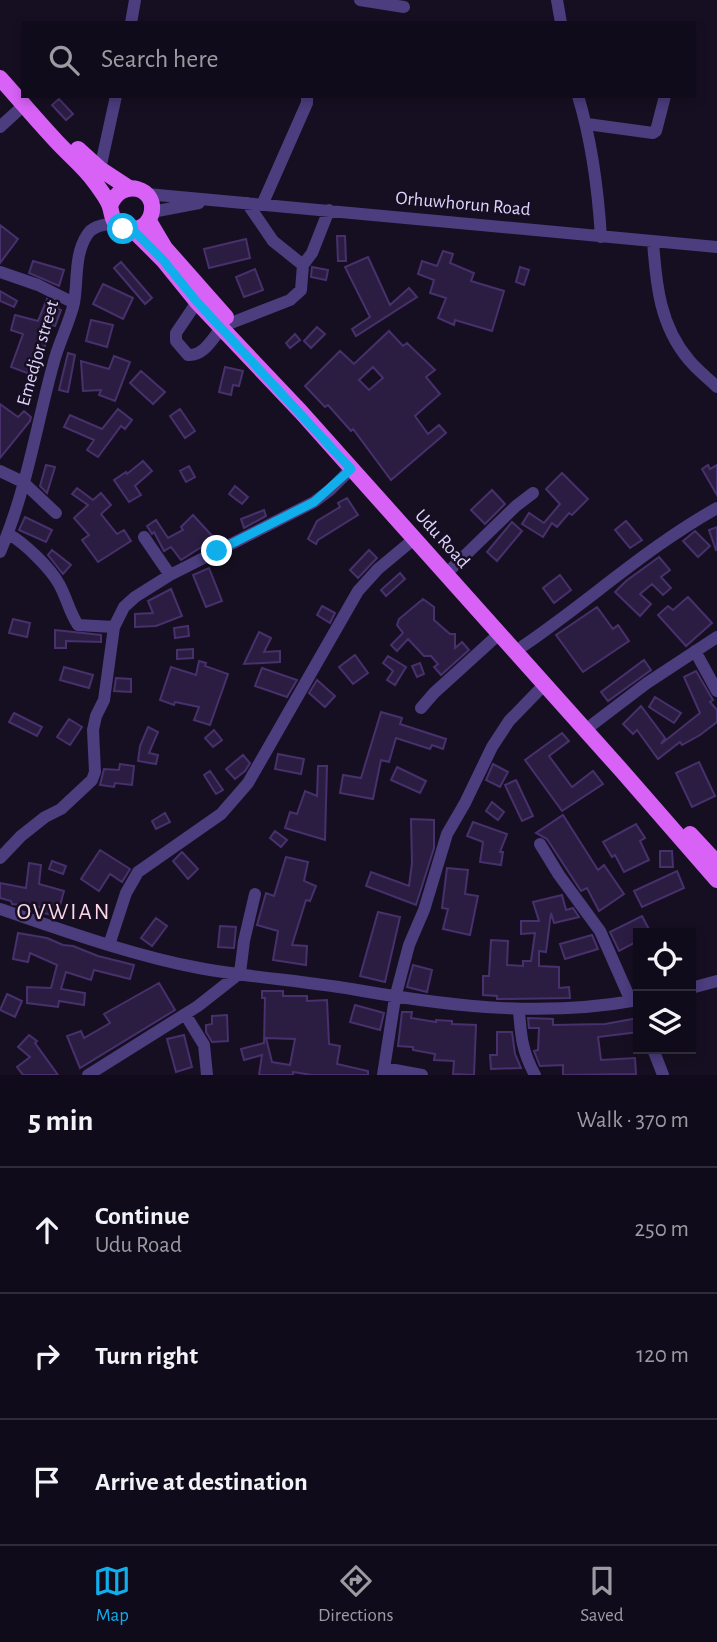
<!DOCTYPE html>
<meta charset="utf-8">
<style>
body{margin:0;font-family:"Alegreya Sans",sans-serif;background:#1e1927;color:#f1f3f6}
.controls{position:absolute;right:21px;bottom:21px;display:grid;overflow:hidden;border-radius:0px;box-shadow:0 4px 10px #0003}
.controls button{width:63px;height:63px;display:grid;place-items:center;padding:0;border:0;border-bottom:2px solid #302b39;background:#100b1a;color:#f1f3f6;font:35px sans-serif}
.stop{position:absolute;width:21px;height:21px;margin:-16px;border:5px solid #10afec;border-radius:50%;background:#fff}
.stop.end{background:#10afec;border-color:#fff;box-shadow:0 2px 7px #0008}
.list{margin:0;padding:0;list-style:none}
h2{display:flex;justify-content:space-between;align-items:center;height:91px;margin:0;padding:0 28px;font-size:30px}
h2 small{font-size:23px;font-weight:400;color:#9c9ba2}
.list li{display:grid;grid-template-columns:46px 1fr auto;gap:21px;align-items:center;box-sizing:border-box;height:126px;padding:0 28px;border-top:2px solid #302b39}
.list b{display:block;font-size:26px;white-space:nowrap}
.list p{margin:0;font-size:23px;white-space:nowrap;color:#9c9ba2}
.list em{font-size:23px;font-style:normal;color:#9c9ba2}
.icon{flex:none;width:38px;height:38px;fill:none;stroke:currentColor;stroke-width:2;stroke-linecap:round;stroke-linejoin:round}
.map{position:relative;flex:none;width:717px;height:1075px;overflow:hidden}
.search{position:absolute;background:#100b1a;box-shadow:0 4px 10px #0003;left:21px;right:21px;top:21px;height:77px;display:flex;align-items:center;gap:18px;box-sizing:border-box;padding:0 24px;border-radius:0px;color:#9c9ba2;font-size:26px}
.sheet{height:469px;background:#100b1a}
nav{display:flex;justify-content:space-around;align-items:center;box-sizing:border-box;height:98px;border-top:2px solid #302b39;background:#100b1a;font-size:19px;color:#9c9ba2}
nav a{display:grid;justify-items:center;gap:4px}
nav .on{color:#10afec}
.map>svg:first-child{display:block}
</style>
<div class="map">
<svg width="717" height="1075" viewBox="0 0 717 1075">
<rect width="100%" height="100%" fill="#160f22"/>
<!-- building -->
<path fill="#2b1d42" stroke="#47306c" stroke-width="2" fill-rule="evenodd" d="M59,99l14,15 -7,6 -14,-15z
M0,225l18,14 -18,24z
M337,236h8l1,25h-8z
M246,239l4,19 -41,10 -5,-19z
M443,251l10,3 -3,9 24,10 -3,8 33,10 -12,40 -37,-11 -1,5 -16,-7 8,-20 -16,-5 4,-13 -16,-6 4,-13 15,5z
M368,257l22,48 19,-17 8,9 -61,39 -4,-7 18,-12 -25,-50z
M33,261l31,9 -5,16 -30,-13z
M121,262l31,36 -7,6 -31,-36z
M312,267l16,3 -2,10 -15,-3z
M520,267l9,3 -5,15 -8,-3z
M255,269l8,21 -19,7 -8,-20z
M103,284l30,14 -10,21 -30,-15z
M0,291l17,10 -3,6 -14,-6z
M47,299l12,6 -1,4 3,1 -6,16 -3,-1 -17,51 -24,-9 12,-33 -12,-4 4,-15 23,6z
M91,320l22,5 -6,22 -21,-6z
M317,327l8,7 -14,14 -7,-7z
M389,331l14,15 4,-3 28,27 -9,7 14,17 -25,22 13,18 11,-9 7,8 -55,47 -38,-51 -2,2 -23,-26 -3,2 -20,-21 35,-35 14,13zM373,367l10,11 -14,12 -10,-10z
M295,334l5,6 -10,8 -4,-5z
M68,353l7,2 -7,37 -9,-2z
M114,356l16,6 -15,39 -16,-6 2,-5 -18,1 -2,-30 28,8z
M225,367l18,4 -4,15 -6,-1 -2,10 -12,-3z
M141,371l24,21 -12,12 -23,-21z
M0,404l18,13 6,-6 7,6 -1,4 -30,37z
M118,409l14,11 -7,9 -4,-3 -23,31 -11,-7 7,-10 -30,-13 6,-12 32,14z
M180,409l15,22 -10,7 -15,-22z
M143,461l9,10 -17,15 6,9 -12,7 -15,-22 12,-8 1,2z
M46,465l9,2 -8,26 -7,-7z
M708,465l2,4 7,-4v30l-15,-26z
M189,466l6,11 -9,5 -6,-11z
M562,473l26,26 -16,16 -3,-2 -12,14 -5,-4 -9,14 -21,-13 7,-11 15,10 16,-19 -14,-15z
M235,486l13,11 -6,7 -13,-10z
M77,488l16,12 8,-7 10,12 -10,9 16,20 7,-4 7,11 -33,21 -16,-22 7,-5 -15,-17 14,-13 -16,-11z
M492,490l13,14 -20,20 -14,-14z
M347,498l11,17 -40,25 -2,4 -8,-5 9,-18 23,-14 -2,-4z
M264,510l2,6 -22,12 -3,-9z
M193,515l22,24 -8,7 -7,2 -19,12 -10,-13 -7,4 -10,-19 -2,2 -5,-8 9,-6 12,18 15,-8 -2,-3z
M25,517l27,13 -6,12 -27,-12z
M626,521l16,19 -12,8 -15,-18z
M512,522l10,9 -25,30 -10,-9z
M717,527v22l-1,1 -7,-20z
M695,531l15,15 -12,11 -15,-16z
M52,550l19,15 -8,9 -15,-19z
M369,550l8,8 -19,20 -8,-8z
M659,557l11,13 -9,7 10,11 -8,7 -11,-11 -12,10 11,10 -11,12 -25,-24 11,-11z
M209,568l13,33 -16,6 -13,-32z
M400,573l5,6 -19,17 -5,-6z
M560,575l11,15 -17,13 -11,-15z
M171,589l11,27 -26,10 -21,1v-13l18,-1 -5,-12z
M688,597l24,26 -26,23 -28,-31 10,-9 5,4z
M423,599l11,8v13l16,14h5v14l7,-6 7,8 -28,25 -7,-8 4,-3 -7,-8h-7l-16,-17 -11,12 -6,-6 12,-12 -6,-8 2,-6z
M322,606l13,7 -5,10 -13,-8z
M597,607l16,22 5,-4 11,16 -46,31 -27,-37z
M13,619l17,4 -3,14 -18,-4z
M188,626l1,10 -14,2 -1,-10z
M55,630l46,5v7l-35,-1v7h-11z
M259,632l12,6 -7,14 16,-1v11l-36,2z
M193,649v9l-16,1v-9z
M355,655l13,18 -15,11 -14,-17z
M388,656l18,11 -11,18 -8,-5 6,-9 -10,-8z
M644,660l7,10 -43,31 -7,-9z
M199,661l7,2 -1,3 23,8 -18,51 -16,-5 5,-13 -24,-5 -1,3 -14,-5 11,-33 25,8z
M420,663l4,11 -7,3 -5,-11z
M64,667l29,8 -4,13 -29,-8z
M262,668l35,12 -10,17 -32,-11z
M696,671l17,29 -3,2 7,8v12l-17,13 -18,10 -2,-3 -22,17 -21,-29 -4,4 -10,-10 18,-18 24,32 -4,6 39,-31 -16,-36z
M116,678l15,1v13l-17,-1z
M317,680l18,16 -10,11 -16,-14z
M655,697l26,16 -7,10 -25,-16z
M381,712l21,6 -2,6 46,15 -3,10 -11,-4 -2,4 -34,-11 -7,24 -8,-2 -8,39 -33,-6 3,-18 18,3z
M14,713l28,14 -5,9 -28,-14z
M69,719l13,8 -12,18 -13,-8z
M148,727l10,5 -9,21 9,2 -2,9 -18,-3 2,-15z
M214,730l8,10 -9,7 -8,-9z
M562,733l7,8 -20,15 23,31 21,-16 10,13 -41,27 -37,-51z
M278,754l26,5 -3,15 -26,-5z
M243,755l7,8 -5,8 -10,8 -9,-10z
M699,762l16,34 -23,11 -16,-34z
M120,764l14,2 -2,19 -17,-2 -1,4 -14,-2 4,-16 15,1z
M493,764l15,8 -8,15 -14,-7z
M318,766h9l-2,74 -40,-12 5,-16 7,2 8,-23 12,5z
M397,767l29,14 -6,12 -29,-13z
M210,771l13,19 -7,4 -12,-19z
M516,780l17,36 -11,5 -17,-36z
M492,802l12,10 -6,8 -12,-9z
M165,813l5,9 -14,7 -4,-8z
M563,815l35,55 6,-5 20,29 -25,17 -12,-23 -6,3 -34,-52 -11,-6z
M411,819l23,1v28l-18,57 -50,-19 5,-14 38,14 3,-23z
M473,822l34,12 -7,18h3l-2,13 -21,-3 3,-20 -16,-6z
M636,824l9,14 -5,3 9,19 -25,12 -9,-17 -3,2 -9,-15z
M275,831l12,9 -6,7 -11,-9z
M100,850l30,19 -8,13 -12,-8 -11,17 -18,-12z
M660,851h12l1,16h-13z
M182,852l16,17 -10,10 -15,-18z
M286,857l22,5 -4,19 12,5 -6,15 -4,-1 -14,45 15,1 -1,19 -33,-5 5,-29 -21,-6 9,-32 8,3z
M52,861l14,5 -3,8 -14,-5z
M29,863l12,2 -2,19 25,7 -7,25 -18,-4 2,-5 -29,-3 -1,-3 -11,-3v-15l26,5z
M447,868l21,2 -3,24 13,2 -8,39 -27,-6 5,-20 -6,-1z
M677,871l7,17 -42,19 -8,-16z
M562,895l4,15 7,-2 6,9 -25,6 -3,-10 -5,39 -7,-1v15l20,1v21l10,-1 1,11 -69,1h-4v-3l-14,-1v-19h6l2,-36 17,1 -1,24 16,1v-5h8l4,-28 -14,1v-13h18l-6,-19z
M378,912l22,5 -15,65 -25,-6z
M642,916l9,17h-13v8l-19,10 -9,-19z
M156,918l11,8 -15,20 -11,-8z
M220,926l16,1 -2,21 -16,-1z
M18,933l29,5 16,7 10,1 25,10 36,9 -4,14 -36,-9 -3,10 -25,-8 -5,17 24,4 -1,12 -25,-4 -1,6 -31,-4v-16l24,1 6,-23 -27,-12 -2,9 -15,-3z
M592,935l6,14 -33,10 -5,-15z
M413,965l19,5 -5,22 -20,-5z
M159,983l16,27 -95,58 -13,-32 14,-5 3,7 26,-15 -6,-9z
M262,991h21v5h24v5l20,-1 2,44 11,2 -3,18 31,7v4h-56l-19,-3v3h-34l3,-20 -18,5 -3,-11 23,-6 1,-45h-3zM266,1038l29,1 -5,26 -18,-3z
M7,994l15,7 -7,16 -15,-7z
M355,1005l29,8 -4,17 -30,-8z
M402,1012h10l-1,6 25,4v-2l16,1v3l24,1 -2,50 -21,-1 1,-13 -20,-1 1,-6 -22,-4v-3l-15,-1z
M227,1015l1,26 -16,1 -6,-10v-7l6,-1v-8z
M528,1018l25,1v6l52,-1 33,-6v14l-40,5 3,23 34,-2 1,16 -73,1v-10l-23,1 -6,-15 4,-1 1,-22h-10z
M497,1032h15l3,22 6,14 -30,1 -1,-14h7z
M29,1035l8,6 -2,2 23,32h-35l-6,-8 13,-10 -12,-10z
M184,1035l8,32 -16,5 -9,-33z"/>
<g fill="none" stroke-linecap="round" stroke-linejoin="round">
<!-- minor -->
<path stroke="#4b3d7e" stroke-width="12" d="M360,0l44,7
M557,0l4,23
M131,23l4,-23
M578,96c14,46 20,93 23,141
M587,124l66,9 3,-2 9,-35
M0,127l24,-22
M100,169l16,-73
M147,194l570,53
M247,203l26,38 30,24
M262,205l45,-102v-7
M152,212l47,-9
M653,241c3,44 7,85 36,119 8,10 19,18 28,27
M0,272l38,13 36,18
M197,302l-21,31v8l12,14c16,1 25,-17 34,-28
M231,323l59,-23 11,-10 2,-25 9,-12 17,-43
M0,471l23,11 33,31
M8,534c16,8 43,35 51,50 8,14 10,28 19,41l36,2
M144,537l26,38
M0,552c26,-59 36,-125 53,-187 5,-21 16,-41 21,-62 4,-22 0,-48 13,-68 6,-10 18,-10 28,-12
M452,568l64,-62 17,-13
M523,646c65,-44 124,-99 194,-138
M695,651l22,40
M421,708l13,-15 65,-59
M593,724l54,-41 70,-46
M540,844l19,31 41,56 31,70
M0,858l21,-22 24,-19 16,-8 31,-29 3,-8 -2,-42 3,-14 8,-16 10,-73 10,-20 11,-10 35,-22 144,-73 16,-12 21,-21
M0,909c65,22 131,46 199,59 54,10 110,13 164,23 92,16 182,26 275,9
M109,945l17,-52 12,-21 83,-58 27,-31 110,-192 20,-22 36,-30
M691,988l26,-7
M519,1011c2,26 3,40 16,64
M185,1014l19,31 3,30
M653,1049l10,26
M384,1068l38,7
M88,1075l110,-69 42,-33 4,-32 11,-47
M383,1075l12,-77 14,-53 15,-35 23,-76 18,-31 27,-56 17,-26 35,-36"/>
<!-- major -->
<path stroke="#d762f5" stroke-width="16" d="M0,78c19,21 38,44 57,64 12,13 27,25 37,39 5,7 12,16 15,23 4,9 1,17 12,23 11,6 26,1 30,-12 8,-27 -30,-39 -41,-9
M78,149l22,20 29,19
M149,221l16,27 61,69
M133,230l30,30 34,42 104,110 321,359 95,109
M690,834l27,29"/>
</g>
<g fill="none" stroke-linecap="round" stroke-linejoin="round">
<!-- route -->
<path stroke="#10afec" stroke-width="9" d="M123,229l10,1 30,30 34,42 154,167 -37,33 -97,49"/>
</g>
<g text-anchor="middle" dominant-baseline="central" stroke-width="5" stroke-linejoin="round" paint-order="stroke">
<!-- street labels -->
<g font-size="19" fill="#dfd3fc" stroke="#160f22">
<text transform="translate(463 204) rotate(5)">Orhuwhorun Road</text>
<text transform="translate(38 353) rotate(-74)">Emedjor street</text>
<text transform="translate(442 539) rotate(48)">Udu Road</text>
</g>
<!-- quarter labels -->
<g font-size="23" letter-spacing="2" fill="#fcd5e7" stroke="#160f22">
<text x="64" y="912">OVWIAN</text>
</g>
</g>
</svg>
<div class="controls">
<button><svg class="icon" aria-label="locate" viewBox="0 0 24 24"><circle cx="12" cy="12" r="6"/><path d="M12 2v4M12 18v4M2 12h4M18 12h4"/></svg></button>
<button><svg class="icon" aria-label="layers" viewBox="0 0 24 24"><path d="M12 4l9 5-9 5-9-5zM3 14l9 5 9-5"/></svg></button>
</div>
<div class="stop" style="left:123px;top:229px"></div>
<div class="stop end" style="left:217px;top:551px"></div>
<div class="search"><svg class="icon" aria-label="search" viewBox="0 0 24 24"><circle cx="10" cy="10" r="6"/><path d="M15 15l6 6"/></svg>Search here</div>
</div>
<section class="sheet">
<h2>5 min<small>Walk · 370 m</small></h2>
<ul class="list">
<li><svg class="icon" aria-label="ahead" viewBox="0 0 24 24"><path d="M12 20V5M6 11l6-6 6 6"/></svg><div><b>Continue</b><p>Udu Road</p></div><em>250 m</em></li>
<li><svg class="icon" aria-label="right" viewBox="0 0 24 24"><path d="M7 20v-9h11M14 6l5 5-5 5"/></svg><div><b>Turn right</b></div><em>120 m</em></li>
<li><svg class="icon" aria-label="arrive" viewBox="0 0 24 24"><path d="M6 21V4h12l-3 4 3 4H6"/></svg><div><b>Arrive at destination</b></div></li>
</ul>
</section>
<nav>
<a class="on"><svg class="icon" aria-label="map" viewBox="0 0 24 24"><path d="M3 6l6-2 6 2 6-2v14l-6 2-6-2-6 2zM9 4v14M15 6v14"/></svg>Map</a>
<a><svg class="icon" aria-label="directions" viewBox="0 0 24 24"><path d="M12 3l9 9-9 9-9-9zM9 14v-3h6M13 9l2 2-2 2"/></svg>Directions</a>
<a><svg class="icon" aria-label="saved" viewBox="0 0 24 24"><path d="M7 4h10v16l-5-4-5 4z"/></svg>Saved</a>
</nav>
